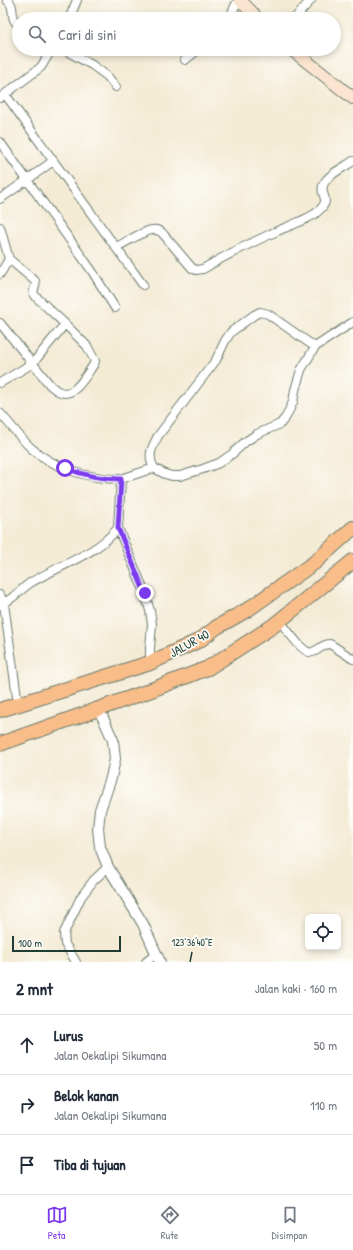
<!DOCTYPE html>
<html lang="id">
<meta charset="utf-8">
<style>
body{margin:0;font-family:"Patrick Hand",sans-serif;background:#f2f2f3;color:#1f2937}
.controls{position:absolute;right:12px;bottom:12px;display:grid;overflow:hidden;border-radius:6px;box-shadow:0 2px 6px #0003}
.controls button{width:36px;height:36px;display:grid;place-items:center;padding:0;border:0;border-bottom:1px solid #e0e1e3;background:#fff;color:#1f2937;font:20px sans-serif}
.scale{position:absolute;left:12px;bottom:10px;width:109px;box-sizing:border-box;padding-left:4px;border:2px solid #1f3d34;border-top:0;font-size:11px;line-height:14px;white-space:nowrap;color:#1f3d34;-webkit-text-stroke:3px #fdfcf7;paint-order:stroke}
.stop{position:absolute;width:12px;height:12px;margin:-9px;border:3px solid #7c3aed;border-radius:50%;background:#fff}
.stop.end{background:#7c3aed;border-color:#fff;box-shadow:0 1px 4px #0008}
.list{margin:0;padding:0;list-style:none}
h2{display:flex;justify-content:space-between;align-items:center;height:52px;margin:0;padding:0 16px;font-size:17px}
h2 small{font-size:13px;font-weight:400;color:#747a83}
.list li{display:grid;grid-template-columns:26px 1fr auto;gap:12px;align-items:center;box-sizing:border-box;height:60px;padding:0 16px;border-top:1px solid #e0e1e3}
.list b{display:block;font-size:15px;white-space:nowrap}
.list p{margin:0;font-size:13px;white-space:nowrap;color:#747a83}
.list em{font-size:13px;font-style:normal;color:#747a83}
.icon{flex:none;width:22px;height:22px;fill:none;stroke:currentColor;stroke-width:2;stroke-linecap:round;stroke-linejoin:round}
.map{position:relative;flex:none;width:353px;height:962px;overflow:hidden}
.search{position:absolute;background:#fff;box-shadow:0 2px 6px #0003;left:12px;right:12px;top:12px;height:44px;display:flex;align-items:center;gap:10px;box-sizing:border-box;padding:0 14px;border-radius:22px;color:#747a83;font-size:15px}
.sheet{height:232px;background:#fff}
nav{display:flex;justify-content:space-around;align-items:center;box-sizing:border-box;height:56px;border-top:1px solid #e0e1e3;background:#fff;font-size:11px;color:#747a83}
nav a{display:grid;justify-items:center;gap:2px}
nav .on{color:#7c3aed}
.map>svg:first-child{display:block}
</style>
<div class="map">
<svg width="353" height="962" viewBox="0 0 353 962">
<rect width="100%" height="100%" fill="#fdfcf7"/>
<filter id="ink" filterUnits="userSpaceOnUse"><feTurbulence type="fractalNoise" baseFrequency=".025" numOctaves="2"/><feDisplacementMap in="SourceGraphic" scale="8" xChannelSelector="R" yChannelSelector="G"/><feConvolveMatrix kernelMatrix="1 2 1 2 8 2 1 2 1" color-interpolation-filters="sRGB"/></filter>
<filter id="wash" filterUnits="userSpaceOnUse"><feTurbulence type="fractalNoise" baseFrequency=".012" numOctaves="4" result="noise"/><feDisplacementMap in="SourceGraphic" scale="16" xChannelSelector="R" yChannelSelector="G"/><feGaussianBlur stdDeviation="0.9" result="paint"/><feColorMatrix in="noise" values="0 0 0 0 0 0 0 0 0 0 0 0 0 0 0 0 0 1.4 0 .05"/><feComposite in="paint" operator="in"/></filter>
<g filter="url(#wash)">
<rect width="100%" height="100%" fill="#f4ebd5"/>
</g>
<g filter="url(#ink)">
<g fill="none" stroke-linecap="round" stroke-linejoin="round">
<!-- minor casing -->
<g stroke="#6a7a6c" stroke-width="10">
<path id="minor" d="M7,0c10,6 1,19 12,25
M69,19l8,-19
M229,19l9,-19
M294,19l17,-19
M63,49l29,16 15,11 9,11
M185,60l14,-11
M5,94l138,191
M0,98l41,-31 11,-18
M0,142l92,129 23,37
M0,199l27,-19 26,-19
M0,227l9,32 -9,15
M116,247c9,-4 27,-16 36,-17 5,-1 9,1 12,5l28,33 4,2 7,-1c23,-14 48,-26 72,-37 11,-5 32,-12 41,-19 19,-15 1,-17 8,-30 6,-10 20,-15 29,-22
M0,323l50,62c3,2 5,5 8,6 16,9 28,-16 36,-27l1,-3 -8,-15 -22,-22
M0,383l33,-20 32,-39 -31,-29c-2,-5 3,-9 1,-14l-26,-22
M0,413c10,11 20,25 31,35 24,21 58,31 90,31l-3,49 27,65 5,18 2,13 -2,24v15
M154,468l11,6 7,2h8l23,-7 16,-6 13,-9 13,-12 12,-8 23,-10 6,-7 7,-15 2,-12 6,-20 14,-23 38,-25
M121,479l33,-11c-7,-12 -2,-21 4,-32l58,-76 9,-19 6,-9 23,-17 6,-3 8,2 47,33
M0,595l4,9 14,100
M0,605c11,-4 20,-15 30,-22 26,-16 69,-30 88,-55
M280,621c6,7 24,35 33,31 7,-3 10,-8 17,-8l23,15
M76,962l-11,-18 -1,-11 17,-36 13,-17 14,-13
M146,962l10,-8"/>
</g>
<!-- tertiary casing -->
<g stroke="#6a7a6c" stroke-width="12">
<path id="tertiary" d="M97,709l6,9 10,22 2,19 -4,19 -11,32 -2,18 2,19 8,20 35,57 17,38"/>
</g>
<!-- secondary casing -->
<g stroke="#6a7a6c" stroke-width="14">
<path id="secondary" d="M240,0l18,19
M291,49l62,49"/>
</g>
<!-- trunk casing -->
<g stroke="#6a7a6c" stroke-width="16">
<path id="trunk" d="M0,710l150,-47 50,-23 17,-13 30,-17 67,-47 39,-35
M0,744l146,-52 62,-24 65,-42 80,-65"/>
</g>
<!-- minor -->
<use href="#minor" stroke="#fff" stroke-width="8"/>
<!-- tertiary -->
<use href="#tertiary" stroke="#fff" stroke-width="10"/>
<!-- secondary -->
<use href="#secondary" stroke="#fce5d0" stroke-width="12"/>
<!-- trunk -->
<use href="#trunk" stroke="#f8bd89" stroke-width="14"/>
</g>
</g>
<g fill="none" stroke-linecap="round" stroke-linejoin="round" filter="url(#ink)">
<!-- route -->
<path stroke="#7c3aed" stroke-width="5" d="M65,468c18,7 36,11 56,11l-3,49 27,65"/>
</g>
<!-- ticks -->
<path fill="none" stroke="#1f3d34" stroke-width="1.5" d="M190,962l2,-10"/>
<g text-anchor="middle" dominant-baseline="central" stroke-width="3.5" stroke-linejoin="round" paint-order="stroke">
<!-- street labels -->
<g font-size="13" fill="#1f3d34" stroke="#fdfcf7">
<text transform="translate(189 643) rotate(-29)">JALUR 40</text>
</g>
</g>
<g font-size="10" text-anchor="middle" fill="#1f3d34" stroke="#fdfcf7" stroke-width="3.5" stroke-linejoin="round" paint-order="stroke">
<text x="192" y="946">123°36'40"E</text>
</g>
</svg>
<div class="controls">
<button><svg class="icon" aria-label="locate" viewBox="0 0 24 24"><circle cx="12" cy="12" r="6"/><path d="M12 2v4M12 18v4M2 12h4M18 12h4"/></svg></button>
</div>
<div class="scale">100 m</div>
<div class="stop" style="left:65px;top:468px"></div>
<div class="stop end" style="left:145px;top:593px"></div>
<div class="search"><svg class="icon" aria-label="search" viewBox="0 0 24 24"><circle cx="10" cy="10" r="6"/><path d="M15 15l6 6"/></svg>Cari di sini</div>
</div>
<section class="sheet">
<h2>2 mnt<small>Jalan kaki · 160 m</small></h2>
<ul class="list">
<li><svg class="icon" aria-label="ahead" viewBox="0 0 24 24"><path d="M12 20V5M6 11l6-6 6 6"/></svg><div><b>Lurus</b><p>Jalan Oekalipi Sikumana</p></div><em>50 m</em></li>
<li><svg class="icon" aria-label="right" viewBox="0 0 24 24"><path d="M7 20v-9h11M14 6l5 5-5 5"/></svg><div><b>Belok kanan</b><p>Jalan Oekalipi Sikumana</p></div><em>110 m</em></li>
<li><svg class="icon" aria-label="arrive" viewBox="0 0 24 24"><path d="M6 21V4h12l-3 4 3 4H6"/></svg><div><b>Tiba di tujuan</b></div></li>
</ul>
</section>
<nav>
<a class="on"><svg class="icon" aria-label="map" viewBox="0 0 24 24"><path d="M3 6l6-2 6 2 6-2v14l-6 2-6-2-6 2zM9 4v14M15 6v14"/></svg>Peta</a>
<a><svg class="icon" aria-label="directions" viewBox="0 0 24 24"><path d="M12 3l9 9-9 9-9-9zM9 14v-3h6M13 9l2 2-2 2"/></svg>Rute</a>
<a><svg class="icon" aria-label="saved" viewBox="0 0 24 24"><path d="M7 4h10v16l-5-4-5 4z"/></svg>Disimpan</a>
</nav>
